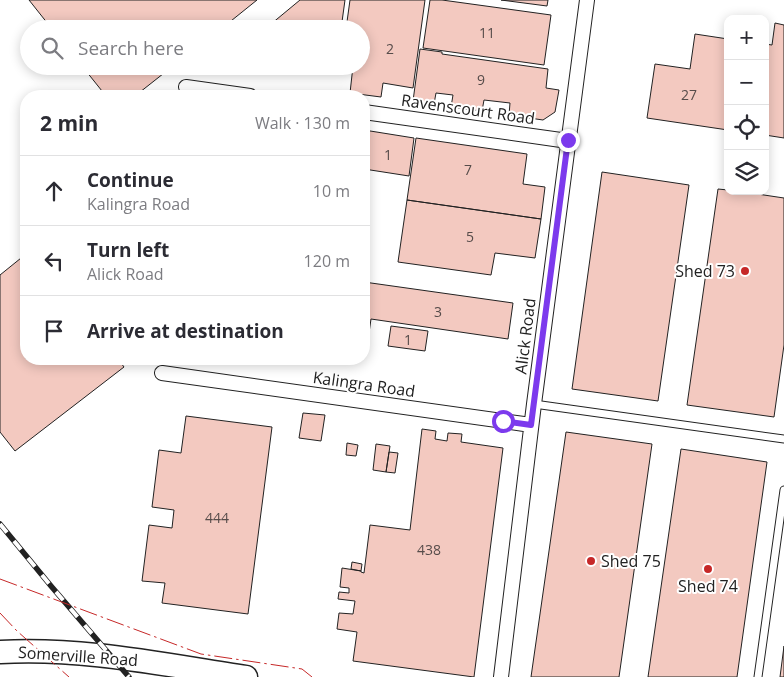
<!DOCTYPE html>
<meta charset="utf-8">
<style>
body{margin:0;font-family:"Open Sans",sans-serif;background:#f7f7f7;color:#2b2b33}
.controls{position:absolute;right:15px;top:15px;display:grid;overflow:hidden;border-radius:10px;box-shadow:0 2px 12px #0003}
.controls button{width:45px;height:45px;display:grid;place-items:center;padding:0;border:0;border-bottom:1px solid #e1e1e2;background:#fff;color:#2b2b33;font:25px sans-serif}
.stop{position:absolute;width:15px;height:15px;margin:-11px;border:4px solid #7c3aed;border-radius:50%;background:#fff}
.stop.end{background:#7c3aed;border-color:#fff;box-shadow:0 1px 5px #0008}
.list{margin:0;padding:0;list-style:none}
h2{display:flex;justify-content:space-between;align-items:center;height:65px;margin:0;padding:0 20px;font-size:21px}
h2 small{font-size:16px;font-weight:400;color:#7c7c81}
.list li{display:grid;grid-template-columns:32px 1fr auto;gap:15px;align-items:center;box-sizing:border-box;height:70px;padding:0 20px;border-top:1px solid #e1e1e2}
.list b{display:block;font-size:19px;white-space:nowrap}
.list p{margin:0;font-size:16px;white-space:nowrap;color:#7c7c81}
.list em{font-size:16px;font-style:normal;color:#7c7c81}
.icon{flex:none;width:28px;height:28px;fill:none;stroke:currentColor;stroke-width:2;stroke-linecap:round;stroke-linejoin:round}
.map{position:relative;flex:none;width:784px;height:677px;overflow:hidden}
.search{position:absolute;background:#fff;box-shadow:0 2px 12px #0003;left:20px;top:20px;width:350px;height:55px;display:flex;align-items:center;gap:12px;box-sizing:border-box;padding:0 18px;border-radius:28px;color:#7c7c81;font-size:19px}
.panel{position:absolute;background:#fff;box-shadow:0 2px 12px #0003;left:20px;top:90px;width:350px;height:275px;border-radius:20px}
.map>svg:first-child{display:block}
</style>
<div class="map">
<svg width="784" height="677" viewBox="0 0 784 677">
<rect width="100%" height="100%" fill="#fff"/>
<!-- building -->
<path fill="#f3c9c0" stroke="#222" d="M29,0h228l-36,29h-169z
M300,0h45l-4,29h-76z
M350,0h75l-12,88 -30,-5 -2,14 -31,-4 3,-27h8v-37h-15z
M430,0h12l109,15 -7,50 -121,-17z
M501,0h47l-1,6z
M775,23l9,2v113l-19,-3v-91l7,1z
M695,34l33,5v91l-81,-12 8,-54 35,5z
M420,49l22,3v2l106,15 -2,19 13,2 -4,22 -12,8 -34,-5 1,-12 -26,-3 -2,11 -31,-4 2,-12 -17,-2 -2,11 -21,-3z
M82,66h91l-38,30h-29z
M364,130l50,8 -5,38 -45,-7z
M416,138l111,16 -4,30 22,3 -4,32 -134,-19z
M602,172l87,13 -31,216 -86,-12z
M718,189l10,1v1h9l47,7v147l-10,72 -87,-12z
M407,200l134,19 -6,39 -40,-5 -4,22 -93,-13z
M26,254v105h92l6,8 -109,84 -15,-19v-157z
M364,282l149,21 -5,36 -137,-20 -2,14 -5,-1z
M391,326l37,5 -3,20 -37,-5z
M303,413l22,2 -4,26 -22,-3z
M186,416l86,11 -24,187 -86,-11 3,-20 -23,-2 7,-56 23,3 2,-18 -22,-3 7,-57 22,3z
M422,429l14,2 -1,8 12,2 1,-8 14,1 -1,8 42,6 -29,229 -121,-16 4,-29 -20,-3 2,-16 14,1 2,-13 -17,-2 1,-7 10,1v-5l-9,-1 2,-19 19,3v1l3,1 6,-48 40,5z
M566,432l86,12 -33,233h-88z
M347,443l11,2 -2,11 -10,-1z
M376,444l14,2 -4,26 -13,-2z
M681,449l86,13 -30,215h-89z
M389,452l9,1 -3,20 -9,-1z
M352,562l10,2 -1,7 -10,-2z
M784,646v31h-4z"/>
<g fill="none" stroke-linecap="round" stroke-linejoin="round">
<!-- service casing -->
<g stroke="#222" stroke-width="9">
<path id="service" d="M534,404l250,35
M758,677l26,-187"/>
</g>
<!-- minor casing -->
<g stroke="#222" stroke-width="16">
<path id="minor" d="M186,87l64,9
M364,112l204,29
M162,373l369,52
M501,677l33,-273 53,-404"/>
</g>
<!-- primary casing -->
<g stroke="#222" stroke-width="25">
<path id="primary" d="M0,652c82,-5 165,13 246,25"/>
</g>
<!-- service -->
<use href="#service" stroke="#fff" stroke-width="7"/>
<!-- minor -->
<use href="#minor" stroke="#fff" stroke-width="14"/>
<!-- primary -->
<use href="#primary" stroke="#fff" stroke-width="22"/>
<!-- rail casing -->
<g stroke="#222" stroke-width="5.5">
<path id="rail" d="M0,524l51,62 78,91"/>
</g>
<!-- rail -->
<use href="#rail" stroke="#fff" stroke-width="4" stroke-dasharray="11" stroke-linecap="butt"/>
<!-- power -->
<path stroke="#c62828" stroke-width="1" stroke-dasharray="18 4 2.5 4" stroke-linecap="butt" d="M0,579l201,75 101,15 10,8
M0,613l17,18 52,46"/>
</g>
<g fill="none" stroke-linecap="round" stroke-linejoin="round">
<!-- route -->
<path stroke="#7c3aed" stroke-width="6" d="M503,421l28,4 37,-285"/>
</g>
<!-- markers -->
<g fill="#c62828" stroke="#fff" stroke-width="2">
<circle cx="745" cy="271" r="5"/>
<circle cx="591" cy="561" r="5"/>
<circle cx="708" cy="569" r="5"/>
</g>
<g text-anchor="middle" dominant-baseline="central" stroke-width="4" stroke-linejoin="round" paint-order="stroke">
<!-- number labels -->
<g font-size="14" fill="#564c4a">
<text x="487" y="32">11</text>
<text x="390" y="48">2</text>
<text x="481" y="79">9</text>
<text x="689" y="94">27</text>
<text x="388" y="154">1</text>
<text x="468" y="169">7</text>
<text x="470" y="236">5</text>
<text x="438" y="311">3</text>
<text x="408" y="339">1</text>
<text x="217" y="517">444</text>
<text x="429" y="549">438</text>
</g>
<!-- street labels -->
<g font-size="16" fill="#222" stroke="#fff">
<text transform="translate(468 109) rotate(8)">Ravenscourt Road</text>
<text transform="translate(525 336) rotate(-83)">Alick Road</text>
<text transform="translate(364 384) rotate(8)">Kalingra Road</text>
<text transform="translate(78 656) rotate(4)">Somerville Road</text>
</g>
<!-- poi labels -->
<g font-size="16" fill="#222" stroke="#fff" text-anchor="end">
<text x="735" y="271">Shed 73</text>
<text x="601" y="561" text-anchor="start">Shed 75</text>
<text x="708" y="586" text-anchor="middle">Shed 74</text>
</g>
</g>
</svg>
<div class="controls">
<button>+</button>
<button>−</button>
<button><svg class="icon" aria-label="locate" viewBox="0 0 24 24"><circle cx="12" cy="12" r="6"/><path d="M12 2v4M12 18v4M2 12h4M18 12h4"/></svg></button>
<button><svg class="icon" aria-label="layers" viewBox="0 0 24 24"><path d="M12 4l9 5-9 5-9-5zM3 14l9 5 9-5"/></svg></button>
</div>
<div class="stop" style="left:503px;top:421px"></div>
<div class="stop end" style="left:568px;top:140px"></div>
<div class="search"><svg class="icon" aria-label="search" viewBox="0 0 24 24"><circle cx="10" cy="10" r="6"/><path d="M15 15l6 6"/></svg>Search here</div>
<section class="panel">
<h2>2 min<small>Walk · 130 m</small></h2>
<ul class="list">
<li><svg class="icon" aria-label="ahead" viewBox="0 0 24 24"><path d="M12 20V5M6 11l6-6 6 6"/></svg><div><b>Continue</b><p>Kalingra Road</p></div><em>10 m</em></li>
<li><svg class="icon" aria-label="left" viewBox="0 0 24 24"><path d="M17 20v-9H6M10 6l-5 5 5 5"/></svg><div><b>Turn left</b><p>Alick Road</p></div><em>120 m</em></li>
<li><svg class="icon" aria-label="arrive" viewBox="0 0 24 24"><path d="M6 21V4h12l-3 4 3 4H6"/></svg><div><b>Arrive at destination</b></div></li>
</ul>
</section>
</div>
